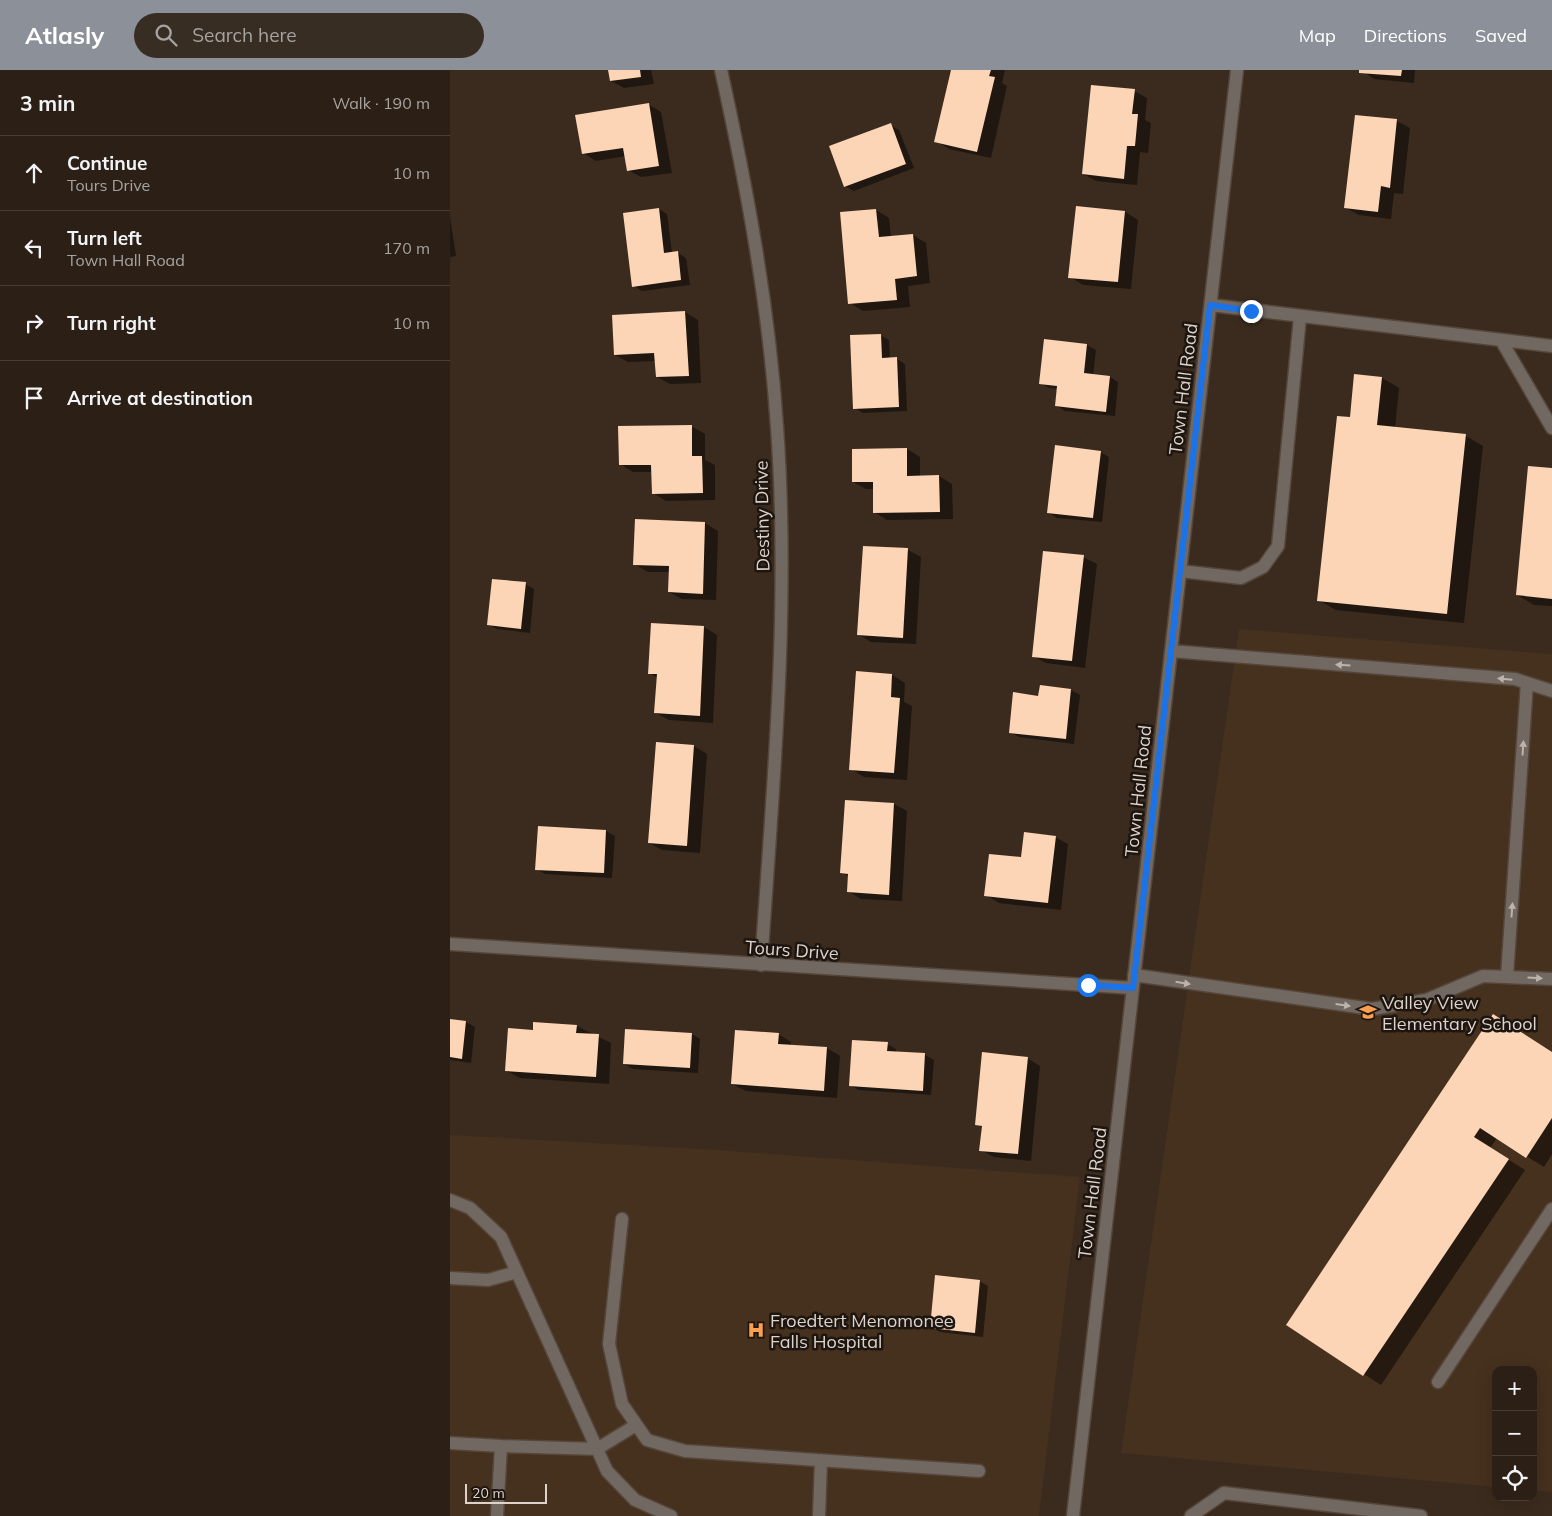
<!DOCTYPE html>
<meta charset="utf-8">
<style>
body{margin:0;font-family:Mulish,sans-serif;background:#382d23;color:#f1f3f6}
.controls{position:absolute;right:15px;bottom:15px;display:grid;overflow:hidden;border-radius:10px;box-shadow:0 5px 20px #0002}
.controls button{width:45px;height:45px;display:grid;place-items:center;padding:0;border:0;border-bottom:1px solid #483e35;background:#2c2016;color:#f1f3f6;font:25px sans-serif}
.scale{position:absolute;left:15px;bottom:12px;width:82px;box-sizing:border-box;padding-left:5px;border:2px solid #ded3cb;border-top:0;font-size:14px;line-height:18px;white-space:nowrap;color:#ded3cb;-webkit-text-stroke:4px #1d150f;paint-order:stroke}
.stop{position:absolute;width:15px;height:15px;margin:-11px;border:4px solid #1a73e8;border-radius:50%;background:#fff}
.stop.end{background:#1a73e8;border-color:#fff;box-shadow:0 1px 5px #0008}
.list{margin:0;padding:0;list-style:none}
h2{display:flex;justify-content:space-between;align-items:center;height:65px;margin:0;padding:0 20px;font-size:21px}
h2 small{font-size:16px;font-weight:400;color:#a6a3a1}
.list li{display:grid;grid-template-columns:32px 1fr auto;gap:15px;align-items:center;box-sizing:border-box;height:75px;padding:0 20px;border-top:1px solid #483e35}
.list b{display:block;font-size:19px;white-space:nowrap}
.list p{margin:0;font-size:16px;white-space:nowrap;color:#a6a3a1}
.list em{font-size:16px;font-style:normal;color:#a6a3a1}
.icon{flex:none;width:28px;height:28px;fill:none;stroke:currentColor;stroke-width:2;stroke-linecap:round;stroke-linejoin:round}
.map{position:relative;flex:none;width:1102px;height:1446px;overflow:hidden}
header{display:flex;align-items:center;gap:30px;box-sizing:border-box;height:70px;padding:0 25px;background:#8c9099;color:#fff}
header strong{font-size:24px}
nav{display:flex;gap:28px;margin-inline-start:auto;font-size:18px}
.search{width:350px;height:45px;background:#382d23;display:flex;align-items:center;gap:12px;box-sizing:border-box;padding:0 18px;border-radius:28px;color:#a6a3a1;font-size:19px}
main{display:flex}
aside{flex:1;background:#2c2016}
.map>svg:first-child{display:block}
</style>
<header>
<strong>Atlasly</strong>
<div class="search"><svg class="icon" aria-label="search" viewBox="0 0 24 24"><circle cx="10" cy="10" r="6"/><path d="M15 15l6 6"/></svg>Search here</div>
<nav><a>Map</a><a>Directions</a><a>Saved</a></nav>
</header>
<main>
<aside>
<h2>3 min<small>Walk · 190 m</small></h2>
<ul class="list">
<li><svg class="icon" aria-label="ahead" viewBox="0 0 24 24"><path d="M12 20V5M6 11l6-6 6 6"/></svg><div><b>Continue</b><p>Tours Drive</p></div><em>10 m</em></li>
<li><svg class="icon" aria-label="left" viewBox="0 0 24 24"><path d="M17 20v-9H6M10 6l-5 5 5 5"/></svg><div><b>Turn left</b><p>Town Hall Road</p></div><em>170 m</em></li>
<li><svg class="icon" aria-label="right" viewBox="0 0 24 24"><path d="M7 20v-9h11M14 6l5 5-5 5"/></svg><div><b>Turn right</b></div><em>10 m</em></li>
<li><svg class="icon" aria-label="arrive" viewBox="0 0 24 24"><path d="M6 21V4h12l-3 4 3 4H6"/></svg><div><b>Arrive at destination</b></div></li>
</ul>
</aside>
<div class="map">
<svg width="1102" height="1446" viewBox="0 0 1102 1446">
<rect width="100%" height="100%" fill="#3b2b1e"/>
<!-- built -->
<path fill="#46301e" d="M789,559l313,25v838l-19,-2v-120h-37v117l-375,-34z
M0,1065l268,15 362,27 -41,339h-589z"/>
<!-- shadow -->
<path fill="#0007" d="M159,0h42l3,14 -30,4 -13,-7z
M502,0h53l-3,13 5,3 -16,72 -42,-9 -13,-8z
M911,0h54l-1,13 -40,-4z
M684,21l13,7 -2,22 6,3 -3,30 -8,-1 -3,33 -41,-4 -13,-7z
M198,34l13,8 11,61 -31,4 -13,-7 -2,-14 -30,5 -13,-8z
M906,46l41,5 13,7 -7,66 -9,-1 -3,26 -32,-4 -13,-7z
M440,55l9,5 15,38 -60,23 -9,-5z
M209,139l8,5 5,39h6l8,5 4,27 -48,6 -8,-5z
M426,140l13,8 2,19 22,-2 13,8 4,40 -22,3 2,21 -47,4 -13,-8z
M675,142l13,8 -7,69 -48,-4 -13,-8z
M0,147l6,39 -6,1z
M235,242l13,8 3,63 -31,1 -13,-7 -1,-16 -28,1 -13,-7 -2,-39z
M430,265l9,5 1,19h7l8,5 2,47 -44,2 -8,-5z
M595,271l42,4 9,5 -3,26 17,1 8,5 -3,34 -50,-5 -8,-5 1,-17 -9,-1 -9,-5z
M932,308l17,10 -4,40 71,8 17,10 -19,177 -128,-13 -18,-10z
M241,356l14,8v26l10,5v35l-49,1 -13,-8 -1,-21h-19l-13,-8z
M457,379l13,8v20l19,-1 13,8 1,35 -66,1 -13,-8v-23h-8l-13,-7z
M650,382l9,5 -7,65 -45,-4 -8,-5z
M1102,399v137l-18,-1 -17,-10z
M255,453l13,8 -2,69 -34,-1 -13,-7 1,-20h-22l-14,-8z
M458,480l13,7 -5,87 -45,-2 -13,-8z
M633,487l14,7 -12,104 -39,-5 -13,-7z
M75,514l9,5 -4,44 -33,-4 -9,-5z
M254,557l13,8 -4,88 -44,-3 -13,-7 2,-35 -9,-5z
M442,605l13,8 -1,19 8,4 -5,74 -43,-3 -13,-8z
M591,616l30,4 9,5 -6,49 -55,-7 -9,-5 30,-35z
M244,676l13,8 -7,99 -38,-3 -13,-7z
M396,731l48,3 13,7 -5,90 -41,-2 -13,-8 1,-14 -7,-5z
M156,761l9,5 -3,42 -67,-4 -9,-5z
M605,767l13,7 -7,66 -62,-7 -13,-8 36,-36z
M0,950l16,2 9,5 -4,36 -21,-3z
M127,956l34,17 -2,41 -89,-6 -13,-7 27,-40z
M242,964l8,5 -2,34 -65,-4 -9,-5z
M328,964l13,8v4l36,2 13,8 -3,42 -91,-7 -14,-7z
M437,974l9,5v4l29,2 9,5 -3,35 -72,-5 -9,-5z
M1102,983v101l-8,13 -47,-29 -7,10 35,22 -144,215 -94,-60z
M577,988l13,8 -9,95 -37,-4 -13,-7 2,-22 -6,-4z
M529,1211l9,5 -5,51 -43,-5 -9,-5z"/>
<!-- building -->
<path fill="#fcd4b6" d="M158,0h32l1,7 -31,4z
M501,0h40l-2,6 6,1 -18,75 -43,-10z
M909,0h43l-1,6 -42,-3z
M641,15l44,4 -3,25h6l-3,32h-8l-3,33 -42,-5z
M199,33l10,63 -32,5 -4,-23 -41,6 -7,-39z
M905,45l42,4 -7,69 -9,-2 -3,26 -34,-4z
M441,53l15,41 -62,23 -15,-41z
M626,136l49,5 -7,71 -50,-4z
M209,138l5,45 14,-2 3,29 -49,7 -9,-74z
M426,139l3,28 34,-3 4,42 -22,3 2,21 -49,4 -8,-92z
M235,241l4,65 -33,1 -2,-24 -40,2 -2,-40z
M431,264l1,24 15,-1 2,50 -46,2 -3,-74z
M594,269l43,5 -3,29 26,3 -4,36 -51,-6 2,-20 -18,-2z
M904,304l28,3 -5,48 89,9 -19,180 -130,-13 20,-185 13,1z
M242,355v31h10l1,37 -51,1 -1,-29h-32l-1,-39z
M605,375l46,6 -8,67 -46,-5z
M457,378v28l32,-1 1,37 -67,1v-31h-21v-33z
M1078,396l24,2v131l-36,-4z
M185,449l70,3 -2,72 -35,-2 1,-26 -36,-1z
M413,476l45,2 -5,90 -46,-3z
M593,481l41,4 -12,106 -40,-4z
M42,509l34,3 -5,47 -34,-4z
M201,553l53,3 -4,90 -46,-3 3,-39h-9z
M406,601l36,3 -1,23 9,1 -6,75 -45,-3z
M590,615l31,4 -5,50 -57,-6 4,-41 25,4z
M206,672l38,3 -7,101 -39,-3z
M395,730l49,3 -5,92 -42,-3 1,-18 -8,-1z
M88,756l68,4 -2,43 -69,-3z
M574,762l32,4 -8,67 -64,-7 5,-42 32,3z
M1043,944l59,38v66l-26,40 -46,-30 -6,9 35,22 -146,217 -77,-51z
M0,949l16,2 -4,38 -12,-2z
M83,952l44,3 -1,8 23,1 -3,43 -91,-6 3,-43 25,2z
M175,959l67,4 -2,35 -67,-4z
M285,960l44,3 -1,11 49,3 -3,44 -93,-7z
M402,970l36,2 -1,9 38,2 -2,38 -74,-5z
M532,982l46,5 -10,97 -39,-3 3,-25 -7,-1z
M485,1205l45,5 -5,53 -45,-5z"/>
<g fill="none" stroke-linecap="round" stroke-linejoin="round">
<!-- minor casing -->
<g stroke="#55463a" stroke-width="15">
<path id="minor" d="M271,0c26,118 48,236 56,357 13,179 -4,359 -16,538
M761,235l341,41
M1051,270l51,88
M730,501l61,7 22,-11 15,-21 22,-229
M721,581l344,28 37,12
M0,874l683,44
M684,905l238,34 54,-9 57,-24 69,3
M1057,906l20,-293
M0,1130l20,8 31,29 106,234 28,29 36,16
M172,1149l-13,125 13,60 25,36 38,11 294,20
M0,1208l38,2 29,-8
M988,1312l114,-173
M0,1373l51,3
M47,1446l4,-70 96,3 39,-24
M369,1446l2,-56
M623,1446l164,-1446
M741,1446l33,-23 197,23"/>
</g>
<!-- minor -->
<use href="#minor" stroke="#716862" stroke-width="12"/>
</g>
<!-- one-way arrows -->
<defs><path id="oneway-solid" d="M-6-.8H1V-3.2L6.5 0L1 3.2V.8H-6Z" transform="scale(1.25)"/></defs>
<g fill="#bdb3ac">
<use href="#oneway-solid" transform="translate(893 595) rotate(-176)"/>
<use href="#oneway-solid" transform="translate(1055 609) rotate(-175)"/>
<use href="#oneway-solid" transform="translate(1073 678) rotate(-86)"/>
<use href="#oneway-solid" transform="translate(1062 840) rotate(-86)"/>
<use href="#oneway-solid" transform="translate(1085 908) rotate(4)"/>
<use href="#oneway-solid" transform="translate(733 913) rotate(9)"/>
<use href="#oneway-solid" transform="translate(893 935) rotate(8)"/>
</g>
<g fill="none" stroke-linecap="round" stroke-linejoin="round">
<!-- route -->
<path stroke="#1a73e8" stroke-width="6" d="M638,915l45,3 77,-683 41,6"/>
</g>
<!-- icons -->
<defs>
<g id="school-bare" transform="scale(1.35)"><path d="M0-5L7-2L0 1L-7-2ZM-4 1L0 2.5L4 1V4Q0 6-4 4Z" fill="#fa9f4f" stroke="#1d150f" stroke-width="2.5" paint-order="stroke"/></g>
<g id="hospital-bare" transform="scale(1.35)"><path d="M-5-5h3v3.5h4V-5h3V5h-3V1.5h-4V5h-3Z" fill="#fa9f4f" stroke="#1d150f" stroke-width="2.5" paint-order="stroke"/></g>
</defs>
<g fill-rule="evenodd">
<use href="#school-bare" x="918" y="942"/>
<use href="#hospital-bare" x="306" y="1260"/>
</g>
<g text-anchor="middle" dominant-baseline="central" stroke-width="5" stroke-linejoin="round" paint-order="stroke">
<!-- street labels -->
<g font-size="18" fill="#ded3cb" stroke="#1d150f">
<text transform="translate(733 319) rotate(-83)">Town Hall Road</text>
<text transform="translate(312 446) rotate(-91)">Destiny Drive</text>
<text transform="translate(688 721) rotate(-84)">Town Hall Road</text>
<text transform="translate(342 880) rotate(4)">Tours Drive</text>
<text transform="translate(642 1123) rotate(-83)">Town Hall Road</text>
</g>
<!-- poi labels -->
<g font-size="18" fill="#ded3cb" stroke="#1d150f" text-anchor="start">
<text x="932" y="932">Valley View<tspan x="932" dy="21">Elementary School</tspan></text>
<text x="320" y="1250">Froedtert Menomonee<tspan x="320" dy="21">Falls Hospital</tspan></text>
</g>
</g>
</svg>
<div class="controls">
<button>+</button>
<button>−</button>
<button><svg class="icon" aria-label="locate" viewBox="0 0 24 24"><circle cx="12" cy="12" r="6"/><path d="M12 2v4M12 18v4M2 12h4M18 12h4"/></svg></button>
</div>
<div class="scale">20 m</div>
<div class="stop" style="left:638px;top:915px"></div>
<div class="stop end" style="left:801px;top:241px"></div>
</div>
</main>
